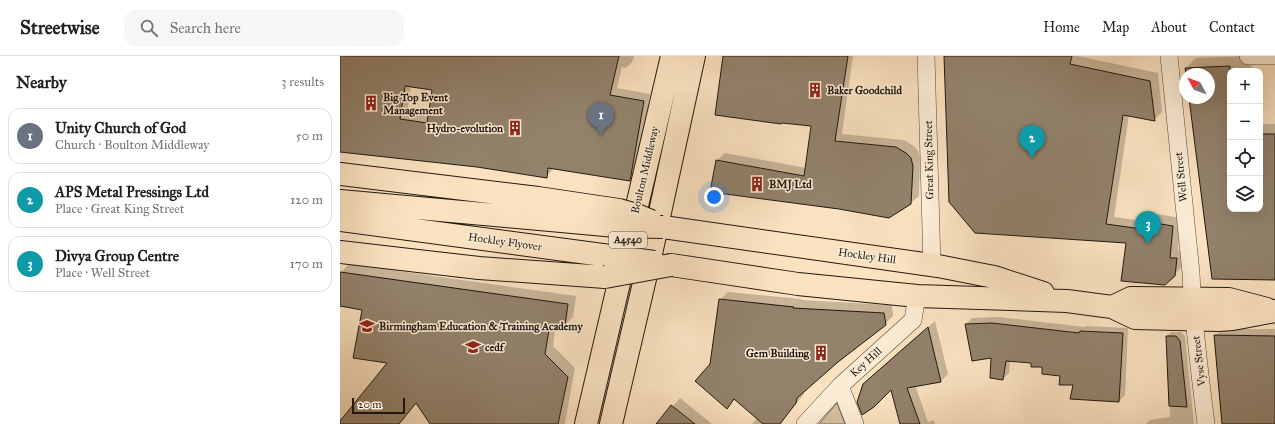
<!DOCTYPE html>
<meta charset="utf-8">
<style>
body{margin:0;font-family:"IM FELL Great Primer",serif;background:#f6f6f6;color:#202124}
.controls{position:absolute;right:12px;top:12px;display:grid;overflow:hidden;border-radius:8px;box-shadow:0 4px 16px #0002}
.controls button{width:36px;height:36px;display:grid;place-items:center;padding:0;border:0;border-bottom:1px solid #e0e0e0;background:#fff;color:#202124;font:20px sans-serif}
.compass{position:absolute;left:839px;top:12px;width:36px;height:36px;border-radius:50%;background:#fff;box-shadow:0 4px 16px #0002;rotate:311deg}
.scale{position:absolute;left:12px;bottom:10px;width:53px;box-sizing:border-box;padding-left:4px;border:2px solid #22180e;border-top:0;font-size:11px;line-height:14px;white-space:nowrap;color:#22180e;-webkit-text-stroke:3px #fcecd6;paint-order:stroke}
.you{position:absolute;left:374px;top:141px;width:14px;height:14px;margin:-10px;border:3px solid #fff;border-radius:50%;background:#1a73e8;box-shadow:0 0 0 6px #1a73e833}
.badge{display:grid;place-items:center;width:26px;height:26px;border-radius:50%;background:#8f2418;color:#fff;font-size:13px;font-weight:700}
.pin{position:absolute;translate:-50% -33px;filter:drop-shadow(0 1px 2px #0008)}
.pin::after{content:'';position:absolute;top:21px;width:14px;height:12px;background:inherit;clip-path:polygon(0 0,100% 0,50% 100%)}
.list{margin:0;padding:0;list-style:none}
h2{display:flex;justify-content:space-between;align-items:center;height:52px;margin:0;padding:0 16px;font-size:17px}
h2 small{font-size:13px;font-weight:400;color:#757577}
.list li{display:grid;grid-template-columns:26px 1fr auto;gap:12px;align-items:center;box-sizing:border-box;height:56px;margin:0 8px 8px;padding:0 8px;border:1px solid #e0e0e0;border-radius:12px}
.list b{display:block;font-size:15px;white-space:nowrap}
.list p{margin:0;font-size:13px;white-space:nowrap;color:#757577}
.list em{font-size:13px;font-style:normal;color:#757577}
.icon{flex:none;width:22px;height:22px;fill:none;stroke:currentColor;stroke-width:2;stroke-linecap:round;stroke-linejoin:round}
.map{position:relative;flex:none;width:935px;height:368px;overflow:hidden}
header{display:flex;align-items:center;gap:24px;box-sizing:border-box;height:56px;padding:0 20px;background:#fff;border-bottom:1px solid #e0e0e0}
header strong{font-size:19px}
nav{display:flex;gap:22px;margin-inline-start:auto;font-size:14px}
.search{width:280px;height:36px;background:#f6f6f6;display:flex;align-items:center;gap:10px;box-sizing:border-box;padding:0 14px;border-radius:12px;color:#757577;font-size:15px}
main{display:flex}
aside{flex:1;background:#fff}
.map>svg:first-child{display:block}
</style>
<header>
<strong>Streetwise</strong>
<div class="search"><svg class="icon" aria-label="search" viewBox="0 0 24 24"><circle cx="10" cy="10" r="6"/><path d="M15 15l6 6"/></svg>Search here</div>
<nav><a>Home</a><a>Map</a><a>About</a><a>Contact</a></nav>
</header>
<main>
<aside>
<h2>Nearby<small>3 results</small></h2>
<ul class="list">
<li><span class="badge" style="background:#6b7280">1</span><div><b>Unity Church of God</b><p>Church · Boulton Middleway</p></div><em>50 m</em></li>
<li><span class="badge" style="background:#0f9aa8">2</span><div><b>APS Metal Pressings Ltd</b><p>Place · Great King Street</p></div><em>120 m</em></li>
<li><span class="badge" style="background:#0f9aa8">3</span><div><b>Divya Group Centre</b><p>Place · Well Street</p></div><em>170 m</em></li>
</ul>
</aside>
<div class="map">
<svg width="935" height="368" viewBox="0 0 935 368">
<rect width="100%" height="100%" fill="#fae1c0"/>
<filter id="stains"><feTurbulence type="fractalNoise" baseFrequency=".005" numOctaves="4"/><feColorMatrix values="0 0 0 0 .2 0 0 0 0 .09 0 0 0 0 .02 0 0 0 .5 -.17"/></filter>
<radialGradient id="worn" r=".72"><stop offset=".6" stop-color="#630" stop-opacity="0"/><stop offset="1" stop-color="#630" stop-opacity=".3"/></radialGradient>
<!-- green -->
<path fill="#d5bfa2" stroke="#7c6c58" d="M497,347l8,21h-26z"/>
<!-- shadow -->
<path fill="#0003" fill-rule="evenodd" d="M0,0h294l-1,5 -7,7 -4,-1 -5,21 33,6 -13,79 -8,7 -75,-12 -8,9 -69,-11 -137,-15zM71,30l22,3 -4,27 -22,-4z
M384,0h129l-11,78 62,6 10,6 4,5 2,7 -1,38 -8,7 -72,5 -128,-17 6,-31 8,-7 81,15 6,-43z
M606,0h132l80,17 4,39 -8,8 -25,-5 -15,102 37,5 7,-8 22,4 -2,32 6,1 -2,16 -17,17 -38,-42 -152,-10z
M912,0l-1,15h-21v138h30v-94h2v9h13v155l-62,-1 -23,-180h19v-24h-22l-1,-6 10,-10z
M9,208l227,32 -3,21 -8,8 -9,-1 -3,22 22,22 -10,55 -1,1h-133l-14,-22 -18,22h-59v-7l2,2 47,-57 -26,-53 -23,-5 1,-32z
M388,236l73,7v1l91,5 1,11 -8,8 -48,38 -33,28v4l-24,30h-28l5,-6 -22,-19 -8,8 -16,-43 9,-64z
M658,261l87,10 1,-1 42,2 -3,67 -6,6 -45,-17 -13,-9 -29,-13 -22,-2 -1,13 -6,6 -11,-22 -26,-33 6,-6z
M595,265l13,53 -7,7 -26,4 13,37 6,-2 1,4h-33l-11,-36 -20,-11z
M883,273h52v95h-52l-8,-88z
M831,276h10l4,4 9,88h-48l4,-4 20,-3 -3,-81z
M340,342l32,26h-55z"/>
<!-- building -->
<path fill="#92816b" stroke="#22180e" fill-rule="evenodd" d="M0,0h279l-9,39 34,6 -14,80 -82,-13 -1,10 -70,-11 -137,-15zM65,30l27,4 -5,33 -27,-4z
M383,0h125l-13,85 61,6 10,6 5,5 2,8 -2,38 -22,14 -50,-9 -129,-17 6,-32 88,16 7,-50 -29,-3 -1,1 -66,-9z
M604,0h128l-2,8 80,17 5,40 -32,-6 -17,109 43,6v-8l24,4 -3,32h7l-2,18 -10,9 -44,-4 5,-38 -151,-10 -26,-31z
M890,10v143h30v-75h15v146l-63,-1 -23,-181h20v-24h-23l-1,-6z
M0,216l228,32 -3,22 -15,-2 -5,30 23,23 -10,47h-128l-14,-21 -17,21h-59v-3l47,-58 -34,-5 9,-48 -22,-4z
M379,243l75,8 -1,1 91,5 2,12 -48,37 -41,36 -1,5 -16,21h-17l-29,-25 -7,10 -32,-28 15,-17z
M652,267l87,10 1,-2 43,2 -4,69 -49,-3 3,-14h-14l1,-9 -18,-2v-7h-11v-4l-25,-2 -3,19 -13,-2 1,-20 -19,3 -7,-37z
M588,271l13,55 -34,6 13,36h-20l-9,-34 -17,17 -12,8 -5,-13 6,-18z
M874,279l61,1v88h-53z
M826,280h10l4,5 7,66 -18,-1z
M331,349l24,19h-39z"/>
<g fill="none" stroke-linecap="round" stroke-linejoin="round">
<!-- minor casing -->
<g stroke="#584a3a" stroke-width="18">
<path id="minor" d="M586,0l6,209
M829,0l22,217c2,51 9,101 15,151
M908,0h27
M500,330l15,38
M465,368l35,-38 73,-66 4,-24"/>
</g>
<!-- major casing -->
<g stroke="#22180e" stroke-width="24">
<path id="major" d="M0,118l198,24 81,12
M0,145l276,25
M0,164l270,36
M323,171l275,39 56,11 49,16
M0,196l139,16 126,9
M331,209l127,19 119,12 150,5 45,6 23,11 83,2 15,-1 42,-8
M772,251l19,-9 98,1 38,10"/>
</g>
<!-- highway casing -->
<g stroke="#22180e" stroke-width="24">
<path id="highway" d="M246,368l86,-368
M271,368l41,-175 42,-193"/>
</g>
<!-- minor -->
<use href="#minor" stroke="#fcecd6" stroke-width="17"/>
<!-- major -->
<use href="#major" stroke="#fae1c0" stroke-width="22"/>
<!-- highway -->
<use href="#highway" stroke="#fae1c0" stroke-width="22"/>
<!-- major-bridge casing -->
<g stroke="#22180e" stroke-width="24" stroke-linecap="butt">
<path id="major-bridge" d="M279,154l18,5 14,6
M276,170l47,1
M270,200l44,6
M265,221l66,-12"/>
</g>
<!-- major-bridge -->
<use href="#major-bridge" stroke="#fae1c0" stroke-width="22"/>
</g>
<!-- icons -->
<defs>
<g id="building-bare" transform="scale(1.2)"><path d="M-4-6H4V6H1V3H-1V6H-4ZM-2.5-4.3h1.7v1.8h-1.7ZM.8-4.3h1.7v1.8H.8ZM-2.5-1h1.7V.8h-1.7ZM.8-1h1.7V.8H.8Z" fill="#8f2418" stroke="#fcecd6" stroke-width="2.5" paint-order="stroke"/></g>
<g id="university-bare" transform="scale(1.2)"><path d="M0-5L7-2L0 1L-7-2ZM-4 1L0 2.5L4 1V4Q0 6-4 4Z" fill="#8f2418" stroke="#fcecd6" stroke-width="2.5" paint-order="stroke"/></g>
</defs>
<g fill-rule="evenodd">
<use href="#building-bare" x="475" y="34"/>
<use href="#building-bare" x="31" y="47"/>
<use href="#building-bare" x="175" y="72"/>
<use href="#building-bare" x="417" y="128"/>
<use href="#university-bare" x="27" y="270"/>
<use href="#university-bare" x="133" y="291"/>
<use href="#building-bare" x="481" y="297"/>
</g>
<g text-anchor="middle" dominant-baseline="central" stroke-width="3" stroke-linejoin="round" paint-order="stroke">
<!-- shield labels -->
<rect fill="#fcecd6" stroke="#63584a" stroke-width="1" x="269" y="176" width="38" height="16" rx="3"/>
<g font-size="10" font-weight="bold" fill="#22180e">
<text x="288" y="184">A4540</text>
</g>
<!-- poi labels -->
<g font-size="11" font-weight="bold" fill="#22180e" stroke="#fcecd6" text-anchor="start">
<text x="487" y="34">Baker Goodchild</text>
<text x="43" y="41">Big Top Event<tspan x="43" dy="13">Management</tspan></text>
<text x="163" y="72" text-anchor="end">Hydro-evolution</text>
<text x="429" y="128">BMJ Ltd</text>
<text x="39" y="270">Birmingham Education &amp; Training Academy</text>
<text x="145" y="291">cedf</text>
<text x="469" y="297" text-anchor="end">Gem Building</text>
</g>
<!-- street labels -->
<g font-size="11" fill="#22180e" stroke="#fcecd6">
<text transform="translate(589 104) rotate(-91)">Great King Street</text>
<text transform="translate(305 114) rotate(-77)">Boulton Middleway</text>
<text transform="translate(841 121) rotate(-96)">Well Street</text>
<text transform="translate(165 186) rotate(8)">Hockley Flyover</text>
<text transform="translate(527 200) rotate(8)">Hockley Hill</text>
<text transform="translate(859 305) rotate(-97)">Vyse Street</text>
<text transform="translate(526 306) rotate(-42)">Key Hill</text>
</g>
</g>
<rect width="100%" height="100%" filter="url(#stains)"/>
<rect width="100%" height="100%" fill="url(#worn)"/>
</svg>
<div class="controls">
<button>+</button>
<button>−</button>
<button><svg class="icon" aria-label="locate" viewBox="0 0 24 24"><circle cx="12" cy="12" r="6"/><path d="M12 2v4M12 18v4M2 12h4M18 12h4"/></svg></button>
<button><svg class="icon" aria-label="layers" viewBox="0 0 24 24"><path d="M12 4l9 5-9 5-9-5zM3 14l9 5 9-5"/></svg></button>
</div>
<svg class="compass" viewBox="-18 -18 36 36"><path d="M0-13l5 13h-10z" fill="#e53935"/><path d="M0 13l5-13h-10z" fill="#757577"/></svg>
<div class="scale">20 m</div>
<div class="you"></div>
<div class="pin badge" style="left:261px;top:79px;background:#6b7280">1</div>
<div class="pin badge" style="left:692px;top:102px;background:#0f9aa8">2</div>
<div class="pin badge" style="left:808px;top:188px;background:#0f9aa8">3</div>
</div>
</main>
